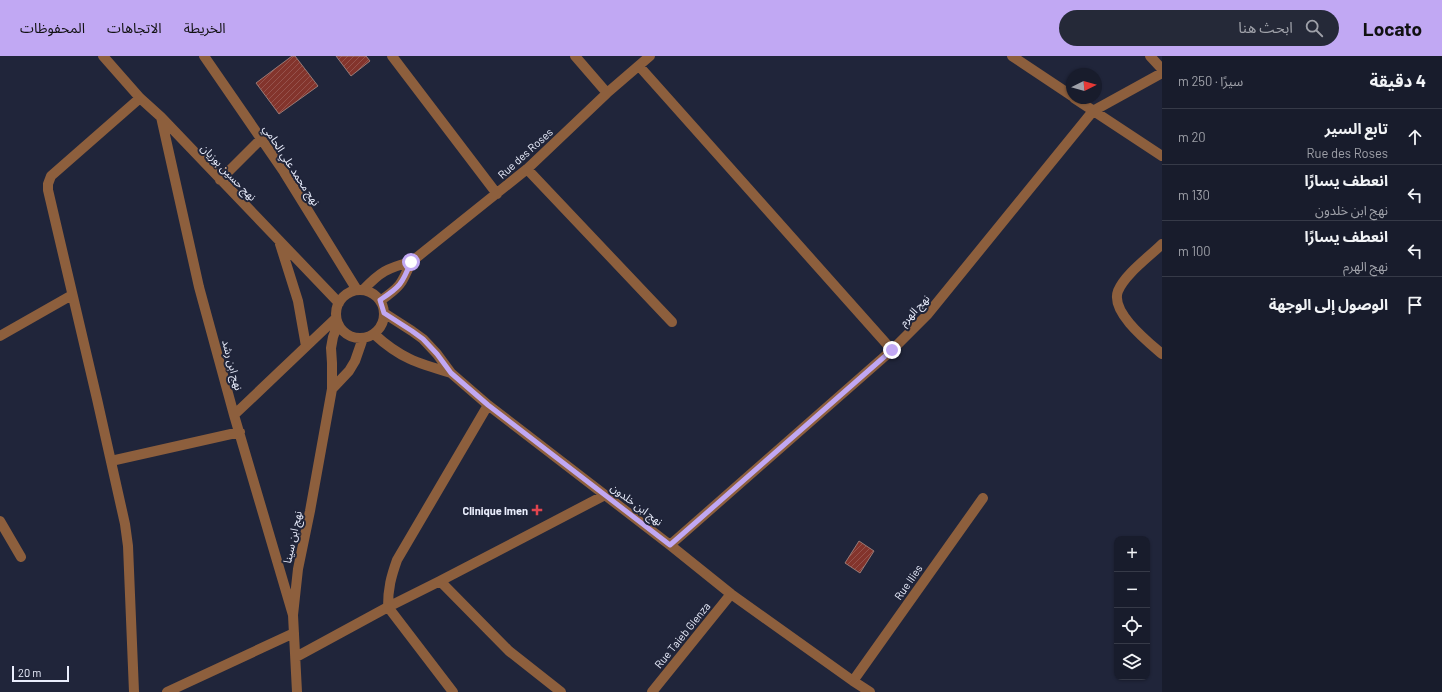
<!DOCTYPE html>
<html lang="ar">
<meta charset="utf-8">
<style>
body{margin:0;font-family:Barlow,"Noto Sans Arabic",sans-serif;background:#252938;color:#f1f3f6;direction:rtl}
.controls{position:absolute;right:12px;bottom:12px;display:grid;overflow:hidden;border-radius:8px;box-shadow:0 1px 3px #0004}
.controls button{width:36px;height:36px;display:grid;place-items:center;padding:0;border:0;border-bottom:1px solid #363a48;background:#181c2c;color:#f1f3f6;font:20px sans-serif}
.compass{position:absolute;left:1066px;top:12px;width:36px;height:36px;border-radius:50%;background:#181c2c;box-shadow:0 1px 3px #0004;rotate:85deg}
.scale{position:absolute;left:12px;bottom:10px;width:57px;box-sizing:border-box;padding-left:4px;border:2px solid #eaeefd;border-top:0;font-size:11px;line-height:14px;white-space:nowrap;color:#eaeefd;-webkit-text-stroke:3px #20253a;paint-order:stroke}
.stop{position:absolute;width:12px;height:12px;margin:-9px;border:3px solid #c1a8f3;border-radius:50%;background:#fff}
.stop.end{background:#c1a8f3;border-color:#fff;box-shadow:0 1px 4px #0008}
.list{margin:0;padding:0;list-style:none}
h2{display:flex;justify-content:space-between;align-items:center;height:52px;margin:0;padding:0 16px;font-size:17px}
h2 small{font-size:13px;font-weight:400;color:#9fa1a9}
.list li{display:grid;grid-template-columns:26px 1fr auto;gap:12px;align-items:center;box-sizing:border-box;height:56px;padding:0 16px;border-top:1px solid #363a48}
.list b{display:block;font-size:15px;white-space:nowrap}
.list p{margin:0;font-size:13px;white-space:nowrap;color:#9fa1a9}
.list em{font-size:13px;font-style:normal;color:#9fa1a9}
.icon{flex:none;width:22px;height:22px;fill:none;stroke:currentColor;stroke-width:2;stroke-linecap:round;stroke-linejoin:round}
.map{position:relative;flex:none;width:1162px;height:636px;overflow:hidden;direction:ltr}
header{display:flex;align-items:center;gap:24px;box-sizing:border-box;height:56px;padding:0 20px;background:#c1a8f3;color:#111}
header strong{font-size:19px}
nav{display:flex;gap:22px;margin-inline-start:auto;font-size:14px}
.search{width:280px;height:36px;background:#252938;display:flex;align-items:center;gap:10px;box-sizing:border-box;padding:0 14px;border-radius:22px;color:#9fa1a9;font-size:15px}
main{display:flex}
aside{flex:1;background:#181c2c}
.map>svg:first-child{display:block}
</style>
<header>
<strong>Locato</strong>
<div class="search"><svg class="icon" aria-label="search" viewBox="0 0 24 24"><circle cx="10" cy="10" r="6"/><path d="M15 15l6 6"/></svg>ابحث هنا</div>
<nav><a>الخريطة</a><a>الاتجاهات</a><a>المحفوظات</a></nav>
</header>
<main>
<aside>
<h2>4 دقيقة<small>سيرًا · 250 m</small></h2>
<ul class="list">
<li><svg class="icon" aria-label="ahead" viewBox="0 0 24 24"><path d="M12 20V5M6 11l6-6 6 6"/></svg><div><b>تابع السير</b><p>Rue des Roses</p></div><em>20 m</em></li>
<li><svg class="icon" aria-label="left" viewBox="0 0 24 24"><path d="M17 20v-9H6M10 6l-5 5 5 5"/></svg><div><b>انعطف يسارًا</b><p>نهج ابن خلدون</p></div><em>130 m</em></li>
<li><svg class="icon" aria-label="left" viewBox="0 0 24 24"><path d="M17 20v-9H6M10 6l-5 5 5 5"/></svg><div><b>انعطف يسارًا</b><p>نهج الهرم</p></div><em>100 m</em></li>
<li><svg class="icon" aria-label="arrive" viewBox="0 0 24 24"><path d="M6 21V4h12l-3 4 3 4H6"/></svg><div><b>الوصول إلى الوجهة</b></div></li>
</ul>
</aside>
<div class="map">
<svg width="1162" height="636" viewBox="0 0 1162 636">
<defs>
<pattern id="building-hatch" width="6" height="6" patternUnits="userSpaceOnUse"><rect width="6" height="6" fill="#83342c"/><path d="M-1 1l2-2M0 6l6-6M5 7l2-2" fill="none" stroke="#95524c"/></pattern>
</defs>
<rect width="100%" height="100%" fill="#20253a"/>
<!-- building -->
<path fill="url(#building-hatch)" stroke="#997a75" d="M292,0h3l23,30 -39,28 -23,-31z
M336,0h30l4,5 -19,15z
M859,485l15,10 -14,22 -15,-10z"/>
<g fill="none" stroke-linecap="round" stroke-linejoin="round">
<!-- minor -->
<path stroke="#8d5f3d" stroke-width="10" d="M103,0l37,42 21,19 178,186
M204,0l80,116 73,118
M392,0l105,138
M575,0l32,37
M1012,0l60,40
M1150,0l12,13
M639,10l253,284
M1074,42l88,58
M161,61l38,170 35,128 59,200
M527,113l145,153
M220,124l41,-41
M280,188l18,57 8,45
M1162,188c-13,13 -37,30 -44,47 -8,21 30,51 44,63
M336 258a24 24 0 1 1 48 0a24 24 0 1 1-48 0Z
M363,234c17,-18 24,-22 48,-28l116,-93 80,-76 43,-37
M380,245c20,-14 22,-17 31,-39
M384,257l28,18 11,8 14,15 14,19 37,32 182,140 61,49 122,87 17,11
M374,278c26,24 43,29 77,39
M0,280l72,-41
M332,333l17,-18 6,-10 8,-23
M234,359l102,-97
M111,405l129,-29
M0,465l21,36
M670,489l222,-195 35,-35 166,-204 69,-38
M440,525l165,-86
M296,601l92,-50 52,-26 69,70 52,41
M853,625l130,-183
M134,636l-6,-146 -3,-22 -28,-125 -49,-209v-6l3,-8 89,-78
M167,636l127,-59
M297,636l-4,-77 5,-46 12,-58 22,-122v-26l-1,-15 2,-11 5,-13
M453,636l-65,-85c0,-19 3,-30 9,-47l91,-155
M652,636l79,-98"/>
</g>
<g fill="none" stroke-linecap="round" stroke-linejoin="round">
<!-- route -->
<path stroke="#c1a8f3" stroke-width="5" d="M411,206c-9,22 -11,25 -31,38l4,13 28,18 11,8 14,15 14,19 37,32 182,140 222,-195"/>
</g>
<!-- markers -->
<path fill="#e0444e" stroke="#20253a" stroke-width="1.5" d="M535 448h4v4h4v4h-4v4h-4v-4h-4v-4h4z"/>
<g text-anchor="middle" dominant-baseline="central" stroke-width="4" stroke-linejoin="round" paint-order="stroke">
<!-- street labels -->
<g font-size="11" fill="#eaeefd" stroke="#20253a">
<text transform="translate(525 97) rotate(-42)">Rue des Roses</text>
<text transform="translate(292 109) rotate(57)">نهج محمد علي الحامي</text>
<text transform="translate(229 116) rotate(46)">نهج حسين بوزيان</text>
<text transform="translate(914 254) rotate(-47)">نهج الهرم</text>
<text transform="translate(233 309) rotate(75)">نهج ابن رشد</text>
<text transform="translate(637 448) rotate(37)">نهج ابن خلدون</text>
<text transform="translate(292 481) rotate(-78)">نهج ابن سينا</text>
<text transform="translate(908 526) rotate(-55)">Rue Ilies</text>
<text transform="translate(682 579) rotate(-51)">Rue Taieb Glenza</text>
</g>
<!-- poi labels -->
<g font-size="11" font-weight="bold" fill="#eaeefd" stroke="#20253a" text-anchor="end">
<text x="528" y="454">Clinique Imen</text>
</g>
</g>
</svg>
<div class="controls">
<button>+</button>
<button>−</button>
<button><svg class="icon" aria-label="locate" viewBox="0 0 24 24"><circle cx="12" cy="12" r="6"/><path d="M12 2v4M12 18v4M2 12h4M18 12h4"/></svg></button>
<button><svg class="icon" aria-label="layers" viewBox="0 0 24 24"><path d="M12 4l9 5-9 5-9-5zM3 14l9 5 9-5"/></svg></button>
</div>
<svg class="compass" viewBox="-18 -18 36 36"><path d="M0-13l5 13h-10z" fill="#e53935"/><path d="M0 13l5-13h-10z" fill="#9fa1a9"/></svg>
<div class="scale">20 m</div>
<div class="stop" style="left:411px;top:206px"></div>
<div class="stop end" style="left:892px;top:294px"></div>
</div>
</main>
